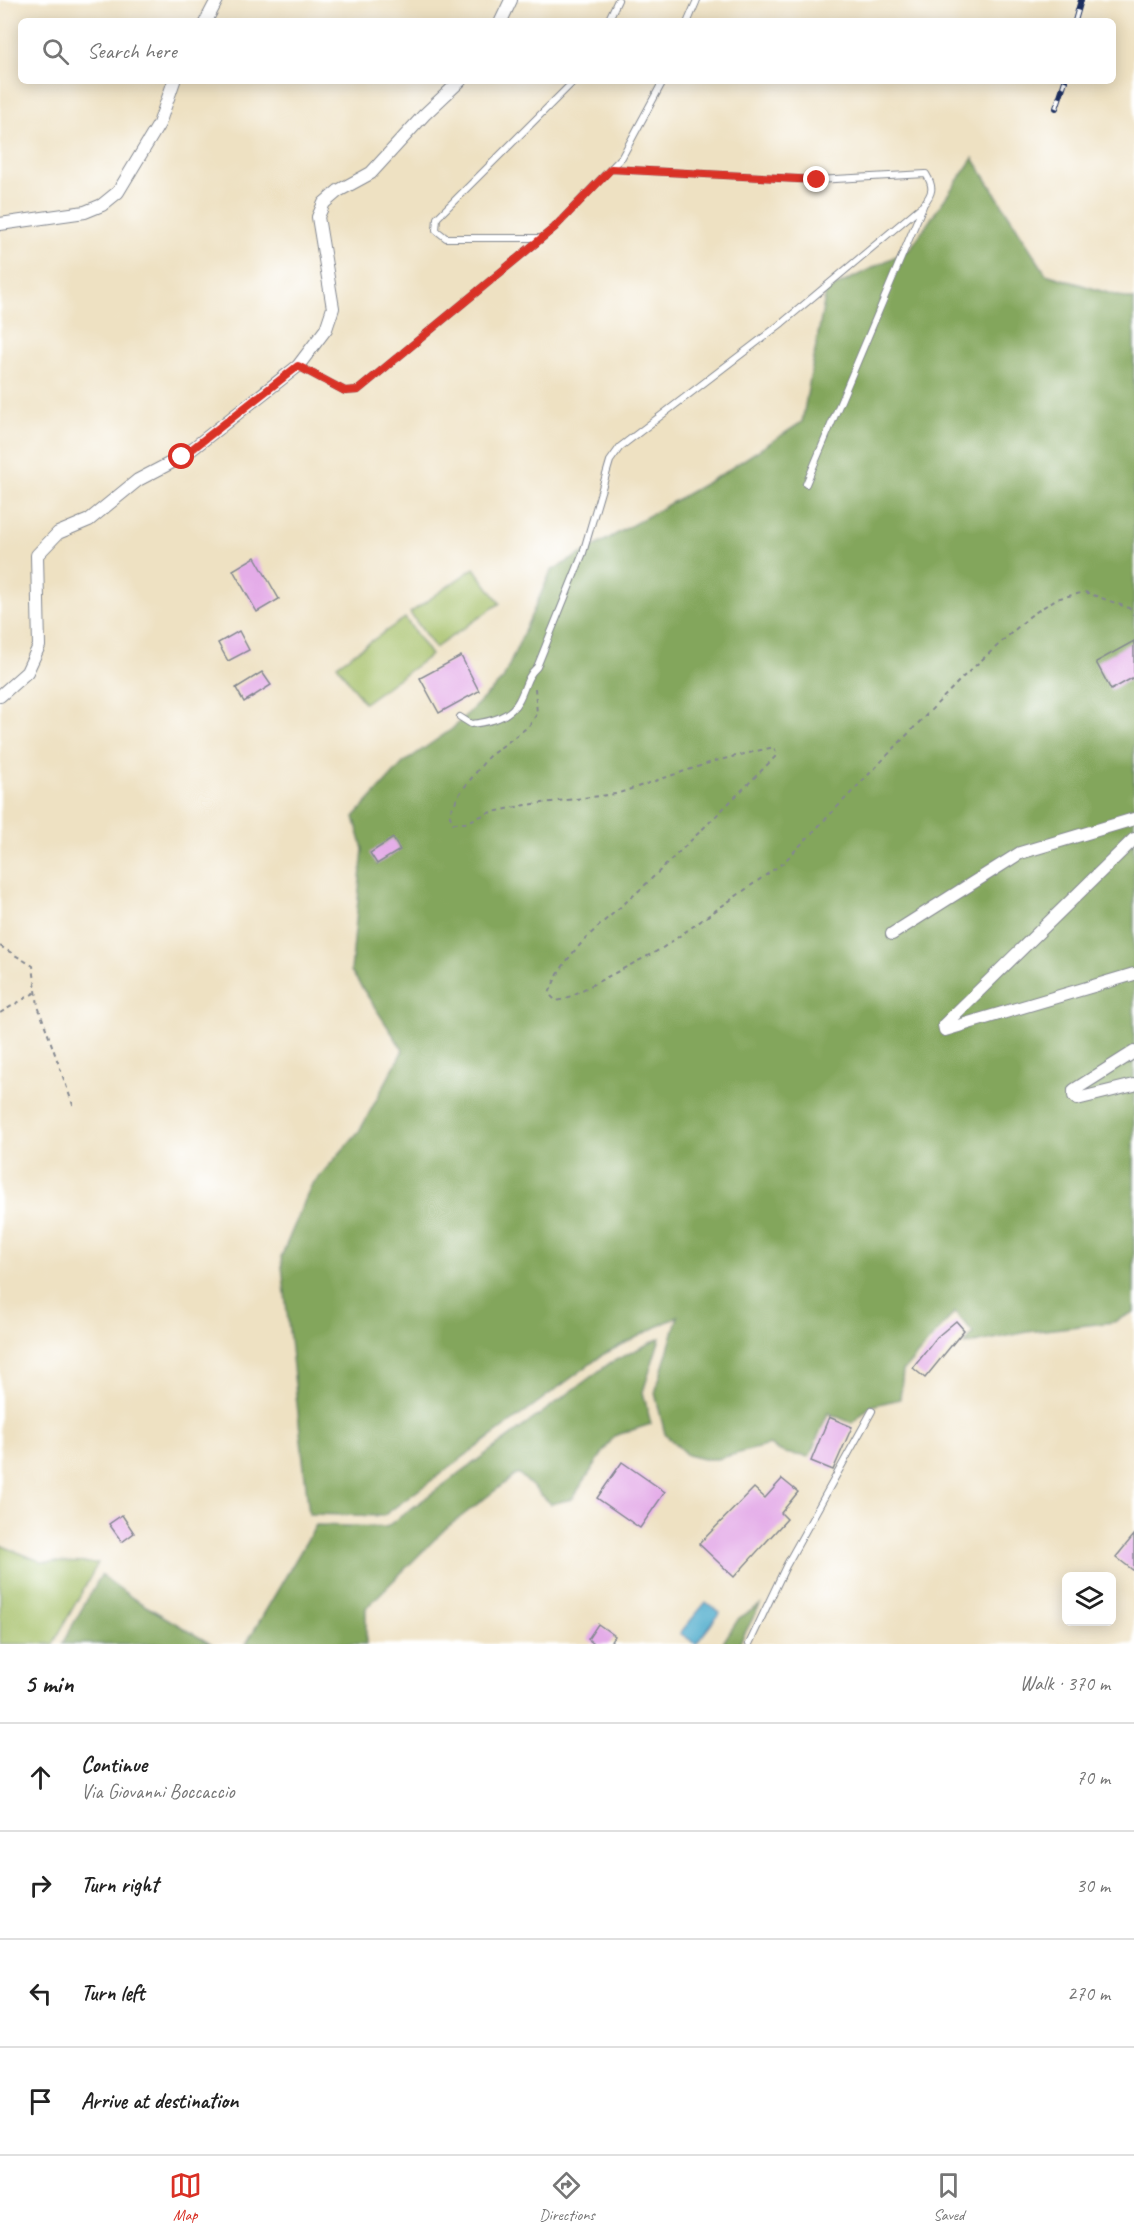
<!DOCTYPE html>
<meta charset="utf-8">
<style>
body{margin:0;font-family:Caveat,sans-serif;background:#f2f2f2;color:#222}
.controls{position:absolute;right:18px;bottom:18px;display:grid;overflow:hidden;border-radius:9px;box-shadow:0 3px 15px #0003}
.controls button{width:54px;height:54px;display:grid;place-items:center;padding:0;border:0;border-bottom:2px solid #e0e0e0;background:#fff;color:#222;font:30px sans-serif}
.stop{position:absolute;width:18px;height:18px;margin:-14px;border:4px solid #d93025;border-radius:50%;background:#fff}
.stop.end{background:#d93025;border-color:#fff;box-shadow:0 2px 6px #0008}
.list{margin:0;padding:0;list-style:none}
h2{display:flex;justify-content:space-between;align-items:center;height:78px;margin:0;padding:0 24px;font-size:26px}
h2 small{font-size:20px;font-weight:400;color:#767676}
.list li{display:grid;grid-template-columns:39px 1fr auto;gap:18px;align-items:center;box-sizing:border-box;height:108px;padding:0 24px;border-top:2px solid #e0e0e0}
.list b{display:block;font-size:22px;white-space:nowrap}
.list p{margin:0;font-size:20px;white-space:nowrap;color:#767676}
.list em{font-size:20px;font-style:normal;color:#767676}
.icon{flex:none;width:33px;height:33px;fill:none;stroke:currentColor;stroke-width:2;stroke-linecap:round;stroke-linejoin:round}
.map{position:relative;flex:none;width:1134px;height:1644px;overflow:hidden}
.search{position:absolute;background:#fff;box-shadow:0 3px 15px #0003;left:18px;right:18px;top:18px;height:66px;display:flex;align-items:center;gap:15px;box-sizing:border-box;padding:0 21px;border-radius:9px;color:#767676;font-size:22px}
.sheet{height:510px;background:#fff}
nav{display:flex;justify-content:space-around;align-items:center;box-sizing:border-box;height:84px;border-top:2px solid #e0e0e0;background:#fff;font-size:16px;color:#767676}
nav a{display:grid;justify-items:center;gap:3px}
nav .on{color:#d93025}
.map>svg:first-child{display:block}
</style>
<div class="map">
<svg width="1134" height="1644" viewBox="0 0 1134 1644">
<rect width="100%" height="100%" fill="#fff"/>
<filter id="ink" filterUnits="userSpaceOnUse"><feTurbulence type="fractalNoise" baseFrequency=".0167" numOctaves="2"/><feDisplacementMap in="SourceGraphic" scale="12" xChannelSelector="R" yChannelSelector="G"/><feConvolveMatrix kernelMatrix="1 2 1 2 8 2 1 2 1" color-interpolation-filters="sRGB"/></filter>
<filter id="wash" filterUnits="userSpaceOnUse"><feTurbulence type="fractalNoise" baseFrequency=".008" numOctaves="4" result="noise"/><feDisplacementMap in="SourceGraphic" scale="24" xChannelSelector="R" yChannelSelector="G"/><feGaussianBlur stdDeviation="1.35" result="paint"/><feColorMatrix in="noise" values="0 0 0 0 0 0 0 0 0 0 0 0 0 0 0 0 0 1.4 0 .05"/><feComposite in="paint" operator="in"/></filter>
<g filter="url(#wash)">
<rect width="100%" height="100%" fill="#eee1c2"/>
<!-- green -->
<path fill="#a4bf66" stroke="#607762" stroke-width="1.5" d="M474,568l26,35 -65,45 -25,-35z
M405,618l26,37 -67,48 -27,-38z
M0,1545l42,17 56,1 -45,81h-53z"/>
<!-- forest -->
<path fill="#83a65b" stroke="#4f6a5c" stroke-width="1.5" d="M973,158l73,116 82,25h6v1013l-20,10 -87,10 -62,13 8,-12 -18,-21 -52,59 -3,28 -29,7 -19,17 -24,-10 -19,44 -25,-4 -15,-8 -52,14h-14l-16,-4 -22,-21 -10,-41 23,-77 -74,38 -221,162 -74,-2 -28,-257 30,-71 49,-56 43,-80 -52,-79 12,-122 -9,-32 49,-54 49,-34 51,-50 48,-108 171,-97 80,-52 24,-131 84,-42z
M660,1338l-17,54 8,32 -37,12 -42,63 -21,5 -33,-31 -73,56 -79,79v36h-120l70,-119 70,2 224,-164z
M101,1575l33,24 77,45h-149z
M760,1605l-21,39h-17l17,-26z"/>
<!-- water -->
<path fill="#4caacb" stroke="#346c94" stroke-width="1.5" d="M706,1602l14,11 -24,31 -16,-11z"/>
<g id="blocks">
<!-- building -->
<path fill="#e4ace8" d="M255,557l24,42 -22,13 -24,-42z
M239,631l10,19 -21,11 -10,-18z
M1134,641v36l-23,13 -15,-28z
M461,656l18,35 -40,22 -19,-35z
M262,672l9,13 -27,17 -8,-14z
M393,838l7,12 -23,14 -7,-11z
M956,1321l8,9 -39,48 -12,-10 24,-31z
M829,1417l23,10 -19,43 -22,-9z
M622,1462l43,30 -25,36 -43,-30z
M782,1479l16,13 -17,21 6,6 -53,58 -35,-33 55,-56 11,10z
M122,1515l12,18 -12,9 -13,-18z
M1134,1535v36l-18,-14z
M598,1624l17,12 -6,8h-15l-6,-5z"/>
</g>
</g>
<g filter="url(#ink)">
<use href="#blocks" fill-opacity="0" stroke="#848890" stroke-width="1.5"/>
<g fill="none" stroke-linecap="round" stroke-linejoin="round">
<!-- lane casing -->
<g stroke="#848890" stroke-width="8">
<path id="lane" d="M608,21l10,-21
M688,21l9,-21
M541,238h-95l-10,-8 1,-12 137,-137
M298,366l47,25 13,-1 196,-162 68,-71 41,-76
M806,484l117,-278
M460,717l11,7c18,-2 39,-6 48,-24 7,-13 7,-23 18,-33l46,-114 27,-92 10,-14 162,-124 141,-118c10,-12 11,-18 3,-31l-109,6 -206,-11
M749,1644l37,-78 86,-155"/>
</g>
<!-- street casing -->
<g stroke="#848890" stroke-width="14">
<path id="street" d="M206,21l11,-21
M501,21l10,-21
M0,224l85,-12 17,-7 16,-13 41,-68 15,-43
M0,696l27,-24 12,-26 -2,-91 21,-22 31,-13 49,-40 44,-23 116,-91 28,-37 7,-21 -15,-91 6,-14 14,-12 33,-18 53,-58 36,-34
M1134,839l-190,186 1,5 189,-56
M892,934l128,-81 114,-34
M1134,1052l-60,38v6l3,3 57,-14"/>
</g>
<!-- path -->
<path stroke="#848890" stroke-width="2" stroke-dasharray="4.5 4.5" stroke-linecap="butt" d="M535,688l2,26 -8,12 -41,31 -28,36 -11,21 4,9h12l23,-10 38,-8 90,-11 99,-33 59,-14 3,8c-43,43 -86,86 -130,128 -36,35 -81,63 -98,111l7,7 9,-2 96,-50 122,-86 180,-186 67,-61 26,-17 29,-7 44,16 5,7
M0,946l33,20 5,40 35,99
M0,1013l36,-21"/>
<!-- lane -->
<use href="#lane" stroke="#fff" stroke-width="6"/>
<!-- street -->
<use href="#street" stroke="#fff" stroke-width="12"/>
<!-- rail casing -->
<g stroke="#1b2f5e" stroke-width="6">
<path id="rail" d="M1075,21l6,-21
M1056,108l9,-27"/>
</g>
<!-- rail -->
<use href="#rail" stroke="#fff" stroke-width="4" stroke-dasharray="11" stroke-linecap="butt"/>
</g>
</g>
<g fill="none" stroke-linecap="round" stroke-linejoin="round" filter="url(#ink)">
<!-- route -->
<path stroke="#d93025" stroke-width="8" d="M182,457l116,-91 47,25 13,-1 196,-162 57,-59 206,11"/>
</g>
</svg>
<div class="controls">
<button><svg class="icon" aria-label="layers" viewBox="0 0 24 24"><path d="M12 4l9 5-9 5-9-5zM3 14l9 5 9-5"/></svg></button>
</div>
<div class="stop" style="left:182px;top:457px"></div>
<div class="stop end" style="left:817px;top:180px"></div>
<div class="search"><svg class="icon" aria-label="search" viewBox="0 0 24 24"><circle cx="10" cy="10" r="6"/><path d="M15 15l6 6"/></svg>Search here</div>
</div>
<section class="sheet">
<h2>5 min<small>Walk · 370 m</small></h2>
<ul class="list">
<li><svg class="icon" aria-label="ahead" viewBox="0 0 24 24"><path d="M12 20V5M6 11l6-6 6 6"/></svg><div><b>Continue</b><p>Via Giovanni Boccaccio</p></div><em>70 m</em></li>
<li><svg class="icon" aria-label="right" viewBox="0 0 24 24"><path d="M7 20v-9h11M14 6l5 5-5 5"/></svg><div><b>Turn right</b></div><em>30 m</em></li>
<li><svg class="icon" aria-label="left" viewBox="0 0 24 24"><path d="M17 20v-9H6M10 6l-5 5 5 5"/></svg><div><b>Turn left</b></div><em>270 m</em></li>
<li><svg class="icon" aria-label="arrive" viewBox="0 0 24 24"><path d="M6 21V4h12l-3 4 3 4H6"/></svg><div><b>Arrive at destination</b></div></li>
</ul>
</section>
<nav>
<a class="on"><svg class="icon" aria-label="map" viewBox="0 0 24 24"><path d="M3 6l6-2 6 2 6-2v14l-6 2-6-2-6 2zM9 4v14M15 6v14"/></svg>Map</a>
<a><svg class="icon" aria-label="directions" viewBox="0 0 24 24"><path d="M12 3l9 9-9 9-9-9zM9 14v-3h6M13 9l2 2-2 2"/></svg>Directions</a>
<a><svg class="icon" aria-label="saved" viewBox="0 0 24 24"><path d="M7 4h10v16l-5-4-5 4z"/></svg>Saved</a>
</nav>
